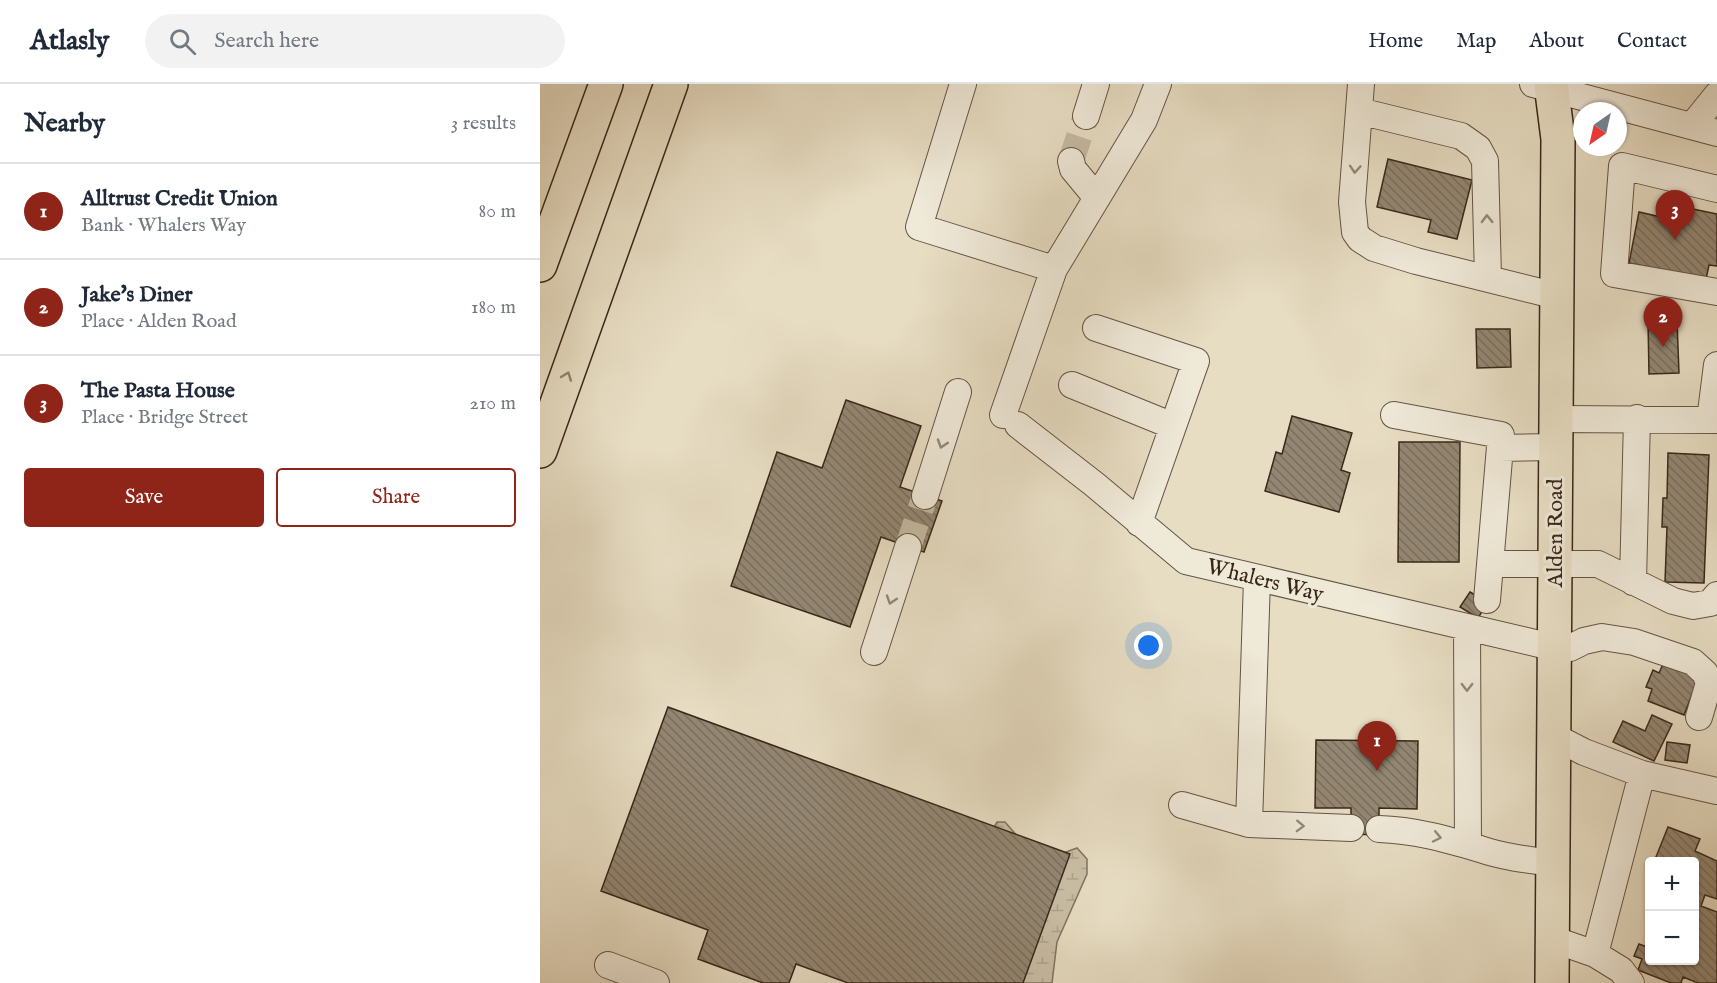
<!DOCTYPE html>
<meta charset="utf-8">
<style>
body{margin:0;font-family:"IM FELL English",serif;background:#f2f2f3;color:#1f2937}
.controls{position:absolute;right:18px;bottom:18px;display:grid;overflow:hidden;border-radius:6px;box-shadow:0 2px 4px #0004}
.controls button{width:54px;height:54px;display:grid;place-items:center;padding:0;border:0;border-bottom:2px solid #e0e1e3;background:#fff;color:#1f2937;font:30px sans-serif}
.compass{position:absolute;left:1033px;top:18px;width:54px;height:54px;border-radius:50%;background:#fff;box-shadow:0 2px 4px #0004;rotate:214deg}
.you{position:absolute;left:609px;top:562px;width:21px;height:21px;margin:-15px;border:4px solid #fff;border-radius:50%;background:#1a73e8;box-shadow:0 0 0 9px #1a73e833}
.badge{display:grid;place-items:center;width:39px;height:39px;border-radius:50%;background:#8f2418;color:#fff;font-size:20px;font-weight:700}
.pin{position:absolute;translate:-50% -50px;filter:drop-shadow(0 2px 3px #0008)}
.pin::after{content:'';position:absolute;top:32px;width:21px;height:18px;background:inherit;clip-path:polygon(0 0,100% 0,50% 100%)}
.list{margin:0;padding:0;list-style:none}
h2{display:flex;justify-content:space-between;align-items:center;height:78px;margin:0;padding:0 24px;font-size:26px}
h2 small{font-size:20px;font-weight:400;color:#747a83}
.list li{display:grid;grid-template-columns:39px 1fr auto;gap:18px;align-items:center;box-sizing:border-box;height:96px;padding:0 24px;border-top:2px solid #e0e1e3}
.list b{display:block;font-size:22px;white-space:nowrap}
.list p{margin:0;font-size:20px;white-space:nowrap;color:#747a83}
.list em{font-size:20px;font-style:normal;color:#747a83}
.actions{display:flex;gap:12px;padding:18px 24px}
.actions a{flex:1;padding:14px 0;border:2px solid #8f2418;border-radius:6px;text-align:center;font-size:21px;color:#8f2418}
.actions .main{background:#8f2418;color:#fff}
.icon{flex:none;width:33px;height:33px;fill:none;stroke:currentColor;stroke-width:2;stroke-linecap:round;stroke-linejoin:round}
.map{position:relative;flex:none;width:1177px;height:899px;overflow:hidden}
header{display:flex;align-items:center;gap:36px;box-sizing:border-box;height:84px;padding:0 30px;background:#fff;border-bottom:2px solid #e0e1e3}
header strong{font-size:28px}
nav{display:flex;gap:33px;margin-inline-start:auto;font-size:21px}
.search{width:420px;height:54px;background:#f2f2f3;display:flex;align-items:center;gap:15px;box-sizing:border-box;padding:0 21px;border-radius:33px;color:#747a83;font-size:22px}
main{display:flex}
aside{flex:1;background:#fff}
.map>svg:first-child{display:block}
</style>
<header>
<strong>Atlasly</strong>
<div class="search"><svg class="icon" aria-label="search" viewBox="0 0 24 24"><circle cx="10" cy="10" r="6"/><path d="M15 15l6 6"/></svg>Search here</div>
<nav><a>Home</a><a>Map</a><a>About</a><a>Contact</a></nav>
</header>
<main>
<aside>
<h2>Nearby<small>3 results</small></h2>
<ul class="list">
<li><span class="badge">1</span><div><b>Alltrust Credit Union</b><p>Bank · Whalers Way</p></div><em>80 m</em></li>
<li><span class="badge">2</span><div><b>Jake's Diner</b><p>Place · Alden Road</p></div><em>180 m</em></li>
<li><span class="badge">3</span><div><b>The Pasta House</b><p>Place · Bridge Street</p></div><em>210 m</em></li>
</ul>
<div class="actions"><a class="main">Save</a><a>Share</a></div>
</aside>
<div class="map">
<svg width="1177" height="899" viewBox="0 0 1177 899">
<defs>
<pattern id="wetland-marsh" width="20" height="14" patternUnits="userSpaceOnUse" patternTransform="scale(1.5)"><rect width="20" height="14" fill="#c9bea6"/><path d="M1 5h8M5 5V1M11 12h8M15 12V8" fill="none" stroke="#ada38e"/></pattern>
<pattern id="building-back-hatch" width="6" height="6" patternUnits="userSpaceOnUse" patternTransform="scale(1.5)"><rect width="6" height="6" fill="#938672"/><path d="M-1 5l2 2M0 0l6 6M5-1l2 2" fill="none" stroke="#796e5d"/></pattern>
</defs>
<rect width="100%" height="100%" fill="#e7ddc3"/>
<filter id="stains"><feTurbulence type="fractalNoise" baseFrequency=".00333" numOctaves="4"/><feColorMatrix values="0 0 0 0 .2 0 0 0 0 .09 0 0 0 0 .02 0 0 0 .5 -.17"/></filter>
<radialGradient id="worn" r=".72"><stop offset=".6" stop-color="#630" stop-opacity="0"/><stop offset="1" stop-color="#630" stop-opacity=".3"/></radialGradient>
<!-- wetland -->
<path fill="url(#wetland-marsh)" stroke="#817260" stroke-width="1.5" d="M457,738h8l22,25 26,10 24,-9 10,11v15l-30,68 -5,41h-55l-6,-151z"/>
<!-- building -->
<path fill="url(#building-back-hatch)" stroke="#39271a" stroke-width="1.5" d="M848,75l84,21 -15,59 -29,-7 3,-12 -54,-13z
M1124,119l53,11v52l-8,-1 -3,14 -77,-16 10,-51 22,5z
M1108,237h29l2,52 -30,1z
M936,245h34l1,38 -34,1z
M306,316l75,26 -21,61 42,14 -18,51 -43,-15 -31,90 -119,-41 46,-134 45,16z
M752,332l60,17 -11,37 9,3 -11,39 -74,-21 11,-39 6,2z
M859,358h61l-1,120h-61z
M1128,369l41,2 -5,128 -39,-1 2,-55h-5l1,-29h4z
M930,508l12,7 1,11 -5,8 -18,-11z
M1124,578l35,15 -15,38 -36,-14 4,-12 -6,-2 7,-17 6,3z
M128,623l402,147 -47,129h-175l-52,-19 -7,19h-26l-65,-24 10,-29 -107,-39z
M1112,631l20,9 -18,37 -41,-19 10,-21 22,10z
M776,656l102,1 -1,68 -38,-1v27l-28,-1v-26h-36z
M1127,658l23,3 -3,18 -22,-3z
M1128,743l32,12 -5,12 22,10v38l-12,-4 -4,11 16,6v71h-19l-15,-6 -2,6h-10l-33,-13 4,-11 -8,-3 5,-12 11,4v12h44v-98h-40z"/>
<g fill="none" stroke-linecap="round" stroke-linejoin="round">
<!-- minor-tunnel -->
<path stroke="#c4b9a1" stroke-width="26" stroke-dasharray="26 13" stroke-linecap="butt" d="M531,77l15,-45
M368,463l17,-51"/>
<!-- minor casing -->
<g stroke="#645444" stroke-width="28">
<path id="minor" d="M423,0l-44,143 135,42
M821,0l-9,118 3,30 5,7 14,9 42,13 141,35
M993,0l184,49
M819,27l102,25 17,12 7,13 3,116
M546,32l10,-32
M1152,42l25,-31
M531,77l2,8 24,29
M1177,105l-95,-23 -8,108 103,18
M556,244l100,33 -57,162
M532,301l101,41
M463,331l51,-146 90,-149 14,-36
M854,331l107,20 -14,165
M1016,335l161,1
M1170,336l7,-55
M478,341l76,59 92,77 370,87h14l14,-7 18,-4 32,5 59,20 12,11 4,10 -10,34
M960,364l56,-1
M385,412l33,-104
M950,480h108l75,37 20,5 17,-3 7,-8
M1093,498l4,-164
M927,544l1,217
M334,568l34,-105
M1102,690l75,17
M642,721l67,19 102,4
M709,740l8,-245
M839,745c35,1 67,10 101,20 23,8 49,11 73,14
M1012,855l43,15 47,-180 -58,-22 -29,-15
M1055,870l26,16 10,13
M68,881l48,18"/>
</g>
<!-- major casing -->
<g stroke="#39271a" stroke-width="36">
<path id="major" d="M1011,0l7,55 -6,844"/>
</g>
<!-- highway casing -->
<g stroke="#39271a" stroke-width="36">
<path id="highway" d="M0,181l66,-181
M0,367l131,-367"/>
</g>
<!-- minor -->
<use href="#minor" stroke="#efe9d8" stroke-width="26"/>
<!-- major -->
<use href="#major" stroke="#e7ddc3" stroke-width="33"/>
<!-- highway -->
<use href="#highway" stroke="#e7ddc3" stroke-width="33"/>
</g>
<!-- one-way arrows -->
<defs><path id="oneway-chevron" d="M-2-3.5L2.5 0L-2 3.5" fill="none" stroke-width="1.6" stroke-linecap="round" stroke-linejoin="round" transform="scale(1.5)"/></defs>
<g stroke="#948879">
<use href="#oneway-chevron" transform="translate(815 85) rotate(94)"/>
<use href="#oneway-chevron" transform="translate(947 135) rotate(-91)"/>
<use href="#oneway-chevron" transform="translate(402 360) rotate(108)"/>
<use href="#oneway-chevron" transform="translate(351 516) rotate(108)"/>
<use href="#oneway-chevron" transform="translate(927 603) rotate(90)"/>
<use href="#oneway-chevron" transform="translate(760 742) rotate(2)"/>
<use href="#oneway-chevron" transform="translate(897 753) rotate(12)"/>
</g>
<use stroke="#90826e" href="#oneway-chevron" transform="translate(27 292) rotate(-70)"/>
<g text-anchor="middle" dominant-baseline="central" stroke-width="6" stroke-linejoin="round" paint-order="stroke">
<!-- street labels -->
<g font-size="22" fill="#39271a" stroke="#efe9d8">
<text transform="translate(1016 449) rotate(-90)">Alden Road</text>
<text transform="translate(725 497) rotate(14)">Whalers Way</text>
</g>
</g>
<rect width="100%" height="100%" filter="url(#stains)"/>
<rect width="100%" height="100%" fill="url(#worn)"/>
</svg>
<div class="controls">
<button>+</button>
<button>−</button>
</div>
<svg class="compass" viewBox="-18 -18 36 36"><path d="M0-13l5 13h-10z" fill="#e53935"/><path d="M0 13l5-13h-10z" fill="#747a83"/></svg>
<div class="you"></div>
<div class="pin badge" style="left:837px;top:687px">1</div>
<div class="pin badge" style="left:1123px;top:263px">2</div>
<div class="pin badge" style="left:1135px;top:156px">3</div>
</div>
</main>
